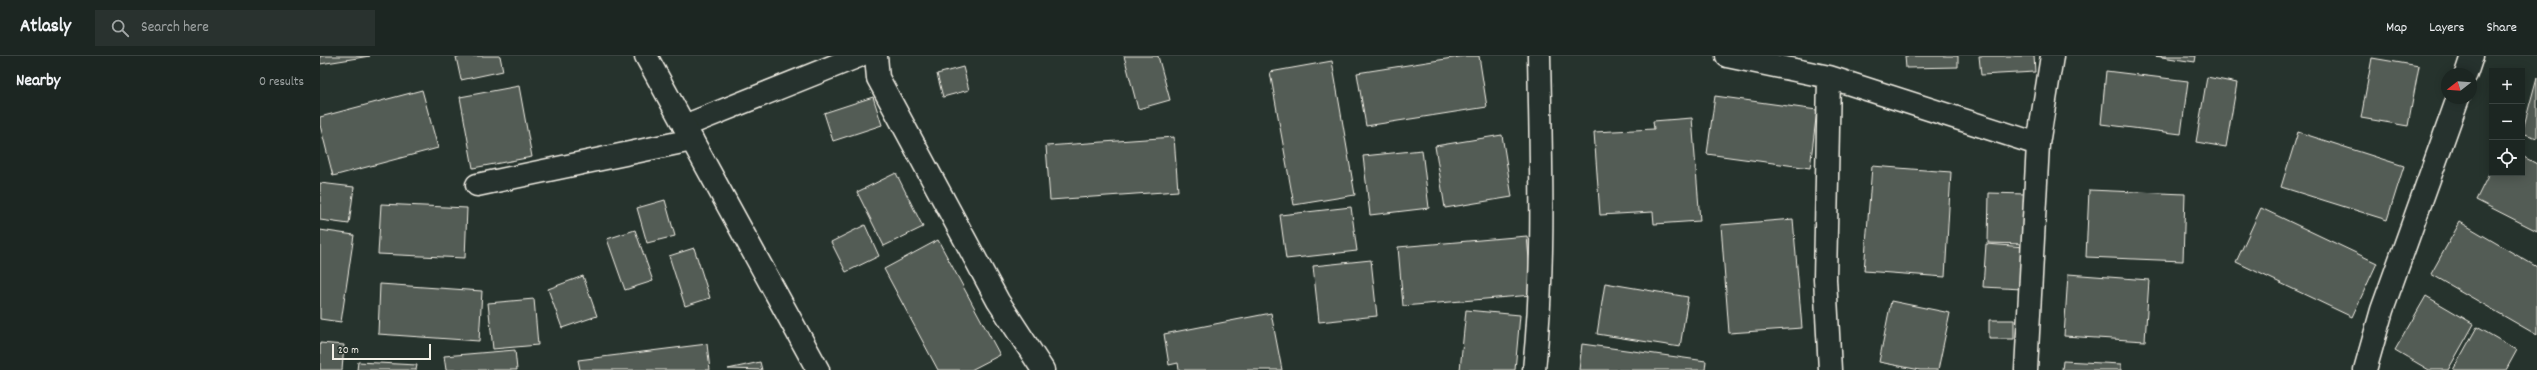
<!DOCTYPE html>
<meta charset="utf-8">
<style>
body{margin:0;font-family:Dekko,sans-serif;background:#29322f;color:#f1f3f6}
.controls{position:absolute;right:12px;top:12px;display:grid;overflow:hidden;border-radius:0px;box-shadow:0 2px 10px #0003}
.controls button{width:36px;height:36px;display:grid;place-items:center;padding:0;border:0;border-bottom:1px solid #3a4340;background:#1c2622;color:#f1f3f6;font:20px sans-serif}
.compass{position:absolute;left:2121px;top:12px;width:36px;height:36px;border-radius:50%;background:#1c2622;box-shadow:0 2px 10px #0003;rotate:253deg}
.scale{position:absolute;left:12px;bottom:10px;width:99px;box-sizing:border-box;padding-left:4px;border:2px solid #f4f1e8;border-top:0;font-size:11px;line-height:14px;white-space:nowrap;color:#f4f1e8;-webkit-text-stroke:3px #26332d;paint-order:stroke}
.list{margin:0;padding:0;list-style:none}
h2{display:flex;justify-content:space-between;align-items:center;height:52px;margin:0;padding:0 16px;font-size:17px}
h2 small{font-size:13px;font-weight:400;color:#a0a5a5}
.icon{flex:none;width:22px;height:22px;fill:none;stroke:currentColor;stroke-width:2;stroke-linecap:round;stroke-linejoin:round}
.map{position:relative;flex:none;width:2217px;height:314px;overflow:hidden}
header{display:flex;align-items:center;gap:24px;box-sizing:border-box;height:56px;padding:0 20px;background:#1c2622;border-bottom:1px solid #3a4340}
header strong{font-size:19px}
nav{display:flex;gap:22px;margin-inline-start:auto;font-size:14px}
.search{width:280px;height:36px;background:#29322f;display:flex;align-items:center;gap:10px;box-sizing:border-box;padding:0 14px;border-radius:0px;color:#a0a5a5;font-size:15px}
main{display:flex}
aside{flex:1;background:#1c2622}
.map>svg:first-child{display:block}
</style>
<header>
<strong>Atlasly</strong>
<div class="search"><svg class="icon" aria-label="search" viewBox="0 0 24 24"><circle cx="10" cy="10" r="6"/><path d="M15 15l6 6"/></svg>Search here</div>
<nav><a>Map</a><a>Layers</a><a>Share</a></nav>
</header>
<main>
<aside>
<h2>Nearby<small>0 results</small></h2>
<ul class="list">
</ul>
</aside>
<div class="map">
<svg width="2217" height="314" viewBox="0 0 2217 314">
<rect width="100%" height="100%" fill="#26332d"/>
<filter id="ink" filterUnits="userSpaceOnUse"><feTurbulence type="fractalNoise" baseFrequency=".025" numOctaves="2"/><feDisplacementMap in="SourceGraphic" scale="8" xChannelSelector="R" yChannelSelector="G"/><feConvolveMatrix kernelMatrix="1 2 1 2 8 2 1 2 1" color-interpolation-filters="sRGB"/></filter>
<g filter="url(#ink)">
<!-- building -->
<path fill="#525c55" stroke="#f4f1e8" d="M0,0h50l-50,8z
M142,0h38l3,15 -42,9 -5,-23z
M804,0h34l12,44 -32,9z
M1145,0h14l8,51 -121,19 -9,-53z
M1585,0h53v11l-52,1z
M1659,0h55l1,16 -54,3z
M1835,0h41l-1,6z
M2052,2l47,8 -11,60 -47,-8z
M1012,5l23,134 -61,10 -24,-133z
M643,11l6,23 -26,7 -6,-23z
M1786,15l82,10 -7,53 -80,-10z
M1887,21l30,6 -11,64 -30,-5z
M2217,21v61l-15,-5z
M199,30l13,71 -59,11 -13,-71z
M102,34l16,58 -105,28 -13,-51v-8z
M1395,40l102,14 -7,58 -103,-14z
M553,41l9,28 -49,16 -9,-28z
M1372,62l8,103 -46,3 -1,-12 -53,3 -6,-83 60,-3 -1,-8z
M1978,76l106,34 -17,54 -106,-33z
M1182,79l10,62 -67,11 -10,-62z
M854,81l4,54 -128,9 -4,-54z
M1102,94l7,58 -59,7 -7,-59z
M2202,100l15,8v67l-61,-31 16,-32v5h30z
M1552,110l79,6 -6,105 -81,-6z
M576,117l27,54 -39,19 -27,-54z
M0,127l34,4 -5,37 -29,-4z
M1769,134l96,4 -2,67 -97,-4z
M1669,137l37,1 -1,50 -37,-1z
M345,144l10,36 -28,7 -10,-35z
M61,148l86,4 -2,50 -87,-4z
M1031,151l6,44 -71,8 -6,-44z
M1941,152l116,55 -25,54 -116,-55z
M1473,163l9,109 -73,5 -8,-108z
M2140,166l77,45v68l-106,-61z
M545,169l14,31 -33,16 -15,-30z
M0,174l34,5 -13,87 -21,-3z
M315,174l18,51 -28,9 -18,-51z
M1207,180l5,59 -129,11 -5,-59z
M618,184l62,115 -29,15h-33l-54,-101z
M1666,188l39,3 -3,42 -39,-2z
M374,192l16,50 -25,8 -16,-50z
M1051,204l6,56 -58,6 -6,-56z
M1748,218l81,6 -4,61 -81,-5z
M263,220l14,40 -35,12 -14,-39z
M1285,227l83,14 -8,50 -83,-13z
M60,228l102,7 -3,50 -101,-7z
M2106,240l48,28 -26,46h-19l-34,-20z
M214,243l4,46 -45,4 -5,-46z
M1571,245l59,12 -12,57h-18l-41,-8z
M1146,254l54,5 -5,55h-55z
M951,257l11,57h-103l-1,-7 -9,2 -5,-31z
M1669,264h25v19h-25z
M2157,271l40,23 -11,20h-53z
M0,287l24,2 -2,25h-22z
M387,288l3,26h-130l-2,-10z
M1262,288l124,17 -1,9h-126z
M195,294l2,20h-71l-2,-14z
M1743,305l58,3v6h-59z
M38,306l59,3 -1,5h-59z
M440,306l2,8 -34,-1z"/>
<g fill="none" stroke-linecap="round" stroke-linejoin="round">
<!-- minor casing -->
<g stroke="#f4f1e8" stroke-width="25">
<path id="minor" d="M556,0l2,22 120,223 45,69
M1407,0l102,21 209,67
M2146,18l6,-18
M1509,21l-4,202 5,91
M364,70l175,-70
M157,129l215,-45
M1214,314c11,-104 7,-210 5,-314
M1706,314l12,-226 14,-88
M2045,314l17,-60 76,-212"/>
</g>
<!-- major casing -->
<g stroke="#f4f1e8" stroke-width="25">
<path id="major" d="M326,0l172,314"/>
</g>
<!-- minor -->
<use href="#minor" stroke="#26332d" stroke-width="22"/>
<!-- major -->
<use href="#major" stroke="#26332d" stroke-width="22"/>
</g>
</g>
</svg>
<div class="controls">
<button>+</button>
<button>−</button>
<button><svg class="icon" aria-label="locate" viewBox="0 0 24 24"><circle cx="12" cy="12" r="6"/><path d="M12 2v4M12 18v4M2 12h4M18 12h4"/></svg></button>
</div>
<svg class="compass" viewBox="-18 -18 36 36"><path d="M0-13l5 13h-10z" fill="#e53935"/><path d="M0 13l5-13h-10z" fill="#a0a5a5"/></svg>
<div class="scale">20 m</div>
</div>
</main>
